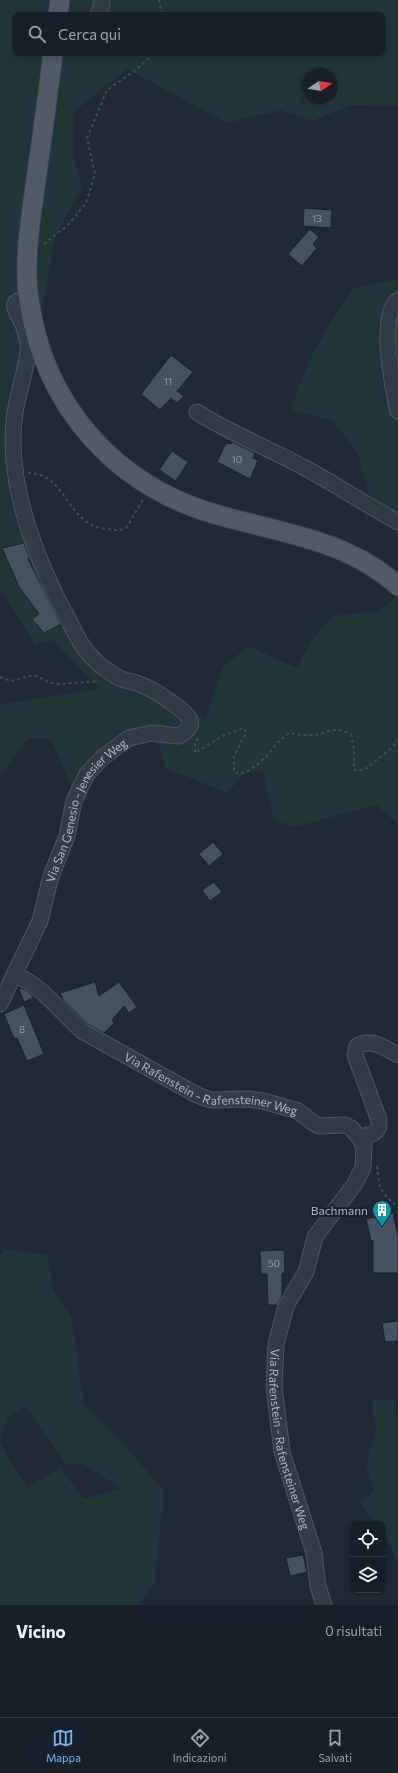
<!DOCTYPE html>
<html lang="it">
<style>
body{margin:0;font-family:Commissioner,sans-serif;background:#202830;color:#f1f3f6}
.controls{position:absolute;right:12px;bottom:12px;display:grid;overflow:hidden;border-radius:8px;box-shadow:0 2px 6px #0003}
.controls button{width:36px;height:36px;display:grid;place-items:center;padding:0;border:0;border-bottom:1px solid #363e45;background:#172028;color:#f1f3f6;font:20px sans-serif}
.compass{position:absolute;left:302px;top:68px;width:36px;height:36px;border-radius:50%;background:#172028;box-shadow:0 2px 6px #0003;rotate:78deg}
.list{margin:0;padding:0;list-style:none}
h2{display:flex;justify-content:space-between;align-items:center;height:52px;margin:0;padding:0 16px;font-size:17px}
h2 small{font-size:13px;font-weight:400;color:#9ea3a8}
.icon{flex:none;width:22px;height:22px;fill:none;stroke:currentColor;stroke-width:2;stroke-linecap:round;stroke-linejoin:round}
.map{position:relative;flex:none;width:398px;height:1605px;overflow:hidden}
.search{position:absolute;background:#172028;box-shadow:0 2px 6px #0003;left:12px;right:12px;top:12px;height:44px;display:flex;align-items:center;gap:10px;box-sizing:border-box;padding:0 14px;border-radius:8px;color:#9ea3a8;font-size:15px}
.sheet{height:112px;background:#172028}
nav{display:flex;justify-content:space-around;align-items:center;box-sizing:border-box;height:56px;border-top:1px solid #363e45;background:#172028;font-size:11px;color:#9ea3a8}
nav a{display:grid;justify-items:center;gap:2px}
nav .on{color:#7ab4fb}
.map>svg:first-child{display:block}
</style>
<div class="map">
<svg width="398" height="1605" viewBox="0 0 398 1605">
<rect width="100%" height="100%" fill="#1f2a36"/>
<!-- green -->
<path fill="#203637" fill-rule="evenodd" d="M0,0h398v106l-46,-1 -40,16 -31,-11 -54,13 -100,-54 -54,44v45l9,28 -27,52 -36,191 8,74 24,71 29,61 31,32 30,12 65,41 17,-53 25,-21 49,22 14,-27 21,-25 48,-5 18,-16v230l-21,-20 -83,22 -20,-7 -11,-48 -19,1 -16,20 -61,-24 -11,-32 -30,8 -53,45 -22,-51h-23l-28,37v-72l100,-15 -48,-49 -17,5 -31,-51 -4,-3zM15,15h368v38h-368zM308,74h24v24h-24z
M398,279v245l-24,-12 -16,-58 -25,-33 -43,-11 19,-49 21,-38 23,-35z
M4,1249l44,6 5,36 18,26 13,88 47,47 33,40 -10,92 -16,21h-138v-163l15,28 13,17 32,-19 24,31 36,-11 -38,-25 -16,2 -40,-58 -18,10 -8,24v-186z
M372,1400h22l4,21v142l-8,-18 -7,-10v-11h-7l-16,-22 14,-11 -8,-26 10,-35z"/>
<!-- building -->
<path fill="#445261" stroke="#1a232d" d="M304,208l28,2 -1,18 -28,-2z
M310,229l9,8 -6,7 4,4 -15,18 -14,-12z
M171,355l22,17 -16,19 7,5 -7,7 -6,-5 -11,12 -19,-16z
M232,442l23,11 -2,5 5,2 -8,19 -33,-17 9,-19 5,1z
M172,451l16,11 -12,19 -17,-11z
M24,543l6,16h-2l33,65 -17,9 -12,-14 7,-5 -20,-27 -17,-39z
M213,842l10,12 -14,12 -10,-12z
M214,882l8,10 -12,9 -8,-11z
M95,982l4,14 20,-14 18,25 -8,6 -5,-7 -12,14 2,3 -10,10 -17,-9 -24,-24 -3,-7z
M21,988l6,3 7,6 -10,5 -5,-13z
M24,1005l20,49 -17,7 -10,-23 -3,1 -10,-25z
M393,1213l5,24v36h-25v-33l-2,1 -5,-22z
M284,1250l1,23h-3v22l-5,10h-9l-1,-31h-6l-1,-23z
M398,1321v20l-13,1 -3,-19z
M303,1555l4,17 -17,4 -4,-18z"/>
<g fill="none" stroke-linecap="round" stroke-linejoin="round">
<!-- minor casing -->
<g stroke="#4d5762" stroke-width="17">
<g id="minor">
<path d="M98,15l4,-11 -1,-4"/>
<path d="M398,300c-20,15 -5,89 0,111"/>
<path d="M197,412c34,22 72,36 108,56 32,17 61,37 93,54"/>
<path id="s1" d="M14,975c24,6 49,40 68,56l115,64 14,5 37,-1 15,2 35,10 14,11 7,4 26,-1 6,3 8,9 5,10 -1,21 -9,17 -39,52 -9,35 -20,34 -10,38 -2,42 8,66 32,101 4,33 6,19"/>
<path id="s2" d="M0,1004l40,-83 11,-45 16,-40 7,-35 13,-27 15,-16 27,-20 23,-5 27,3c23,-13 6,-24 -8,-34 -10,-7 -20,-14 -32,-18 -6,-3 -14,-3 -20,-6 -12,-7 -26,-17 -34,-29 -8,-10 -13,-23 -19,-34 -31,-58 -61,-135 -51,-202 3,-21 11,-41 13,-62 1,-8 -2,-18 -5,-26 -5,-13 -19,-25 6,-26"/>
<path d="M359,1137c12,-2 21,-3 20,-17l-24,-65 2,-9c15,-8 28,2 41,9"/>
</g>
</g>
<!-- major casing -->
<g stroke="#3c4550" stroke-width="21">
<path id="major" d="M58,15l2,-15
M53,53c-5,42 -11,84 -17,127 -5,38 -13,81 -7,120 15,106 86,186 189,215 63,18 130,25 180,71"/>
</g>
<!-- path -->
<path stroke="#3b5252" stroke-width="2" stroke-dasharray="3 3" stroke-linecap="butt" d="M159,0l3,15
M44,244l24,-19 18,-22 9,-29 -8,-36 20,-48 29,-20 18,-17
M28,473c40,0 37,53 80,56 6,1 12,2 18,-1l18,-30
M0,677l11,4 23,-6 17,8 8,1 40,-3
M198,738l-3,6v9l27,-17 22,-8 2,5 -12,23v16l6,2c26,-9 30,-28 49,-41 8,1 17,3 26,2 16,-3 20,-10 36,0l3,14v21h10l29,-23 5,-7
M377,1166c2,23 3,26 21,41"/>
<!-- minor -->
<use href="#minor" stroke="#323c47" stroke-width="15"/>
<!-- major -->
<use href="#major" stroke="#505b67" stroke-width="19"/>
</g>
<!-- icons -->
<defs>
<g id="building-pin" transform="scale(1)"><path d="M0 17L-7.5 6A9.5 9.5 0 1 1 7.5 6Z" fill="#0f9aa8" stroke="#18212b"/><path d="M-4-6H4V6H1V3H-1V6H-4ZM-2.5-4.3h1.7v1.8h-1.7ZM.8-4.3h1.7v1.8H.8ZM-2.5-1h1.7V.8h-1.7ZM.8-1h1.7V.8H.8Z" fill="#fff"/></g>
</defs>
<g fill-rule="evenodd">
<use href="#building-pin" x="382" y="1210"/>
</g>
<g text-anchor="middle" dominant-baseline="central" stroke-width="4" stroke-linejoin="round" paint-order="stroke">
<!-- number labels -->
<g font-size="10" fill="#929eab">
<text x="317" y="218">13</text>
<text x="168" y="381">11</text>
<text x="237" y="459">10</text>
<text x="22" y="1029">8</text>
<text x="274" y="1263">50</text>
</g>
<!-- street labels -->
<g font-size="12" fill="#acb7c4" stroke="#18212b">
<text stroke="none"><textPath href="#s2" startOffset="215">Via San Genesio - Jenesier Weg</textPath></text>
<text stroke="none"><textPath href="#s1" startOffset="231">Via Rafenstein - Rafensteiner Weg</textPath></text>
<text stroke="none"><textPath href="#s1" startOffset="723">Via Rafenstein - Rafensteiner Weg</textPath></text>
</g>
<!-- poi labels -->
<g font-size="12" fill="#acb7c4" stroke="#18212b" text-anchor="end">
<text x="368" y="1210">Bachmann</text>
</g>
</g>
</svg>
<div class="controls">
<button><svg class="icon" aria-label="locate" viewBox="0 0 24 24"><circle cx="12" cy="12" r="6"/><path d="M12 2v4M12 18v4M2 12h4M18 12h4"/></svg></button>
<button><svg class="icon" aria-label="layers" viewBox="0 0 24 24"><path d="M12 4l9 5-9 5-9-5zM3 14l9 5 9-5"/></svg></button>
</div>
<svg class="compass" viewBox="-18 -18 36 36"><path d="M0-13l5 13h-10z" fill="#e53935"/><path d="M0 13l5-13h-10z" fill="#9ea3a8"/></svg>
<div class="search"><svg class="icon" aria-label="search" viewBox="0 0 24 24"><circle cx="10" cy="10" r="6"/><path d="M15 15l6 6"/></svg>Cerca qui</div>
</div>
<section class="sheet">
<h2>Vicino<small>0 risultati</small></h2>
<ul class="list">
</ul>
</section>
<nav>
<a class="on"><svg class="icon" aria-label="map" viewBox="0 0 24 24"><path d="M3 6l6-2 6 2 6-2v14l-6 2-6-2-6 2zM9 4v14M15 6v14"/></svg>Mappa</a>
<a><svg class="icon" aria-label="directions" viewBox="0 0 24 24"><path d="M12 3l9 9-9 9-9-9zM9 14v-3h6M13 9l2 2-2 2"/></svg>Indicazioni</a>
<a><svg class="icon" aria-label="saved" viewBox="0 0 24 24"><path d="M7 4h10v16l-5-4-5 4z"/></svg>Salvati</a>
</nav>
